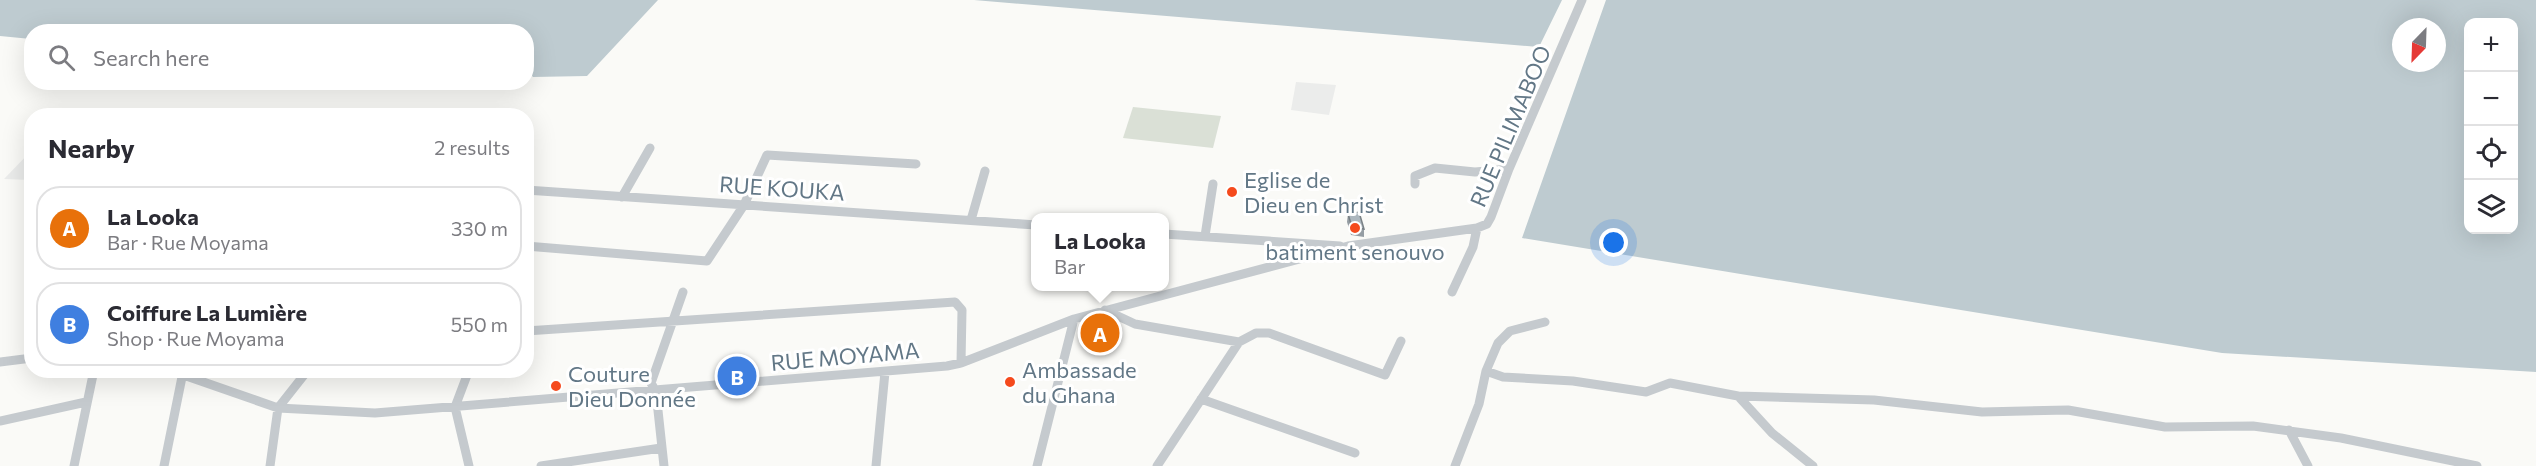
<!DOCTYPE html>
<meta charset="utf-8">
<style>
body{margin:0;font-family:Commissioner,sans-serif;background:#f7f7f7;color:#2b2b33}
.controls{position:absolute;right:18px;top:18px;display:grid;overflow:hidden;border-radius:12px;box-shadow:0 6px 24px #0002}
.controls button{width:54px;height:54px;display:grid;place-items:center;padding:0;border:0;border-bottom:2px solid #e1e1e2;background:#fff;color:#2b2b33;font:30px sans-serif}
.compass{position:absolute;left:2392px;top:18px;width:54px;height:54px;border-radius:50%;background:#fff;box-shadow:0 6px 24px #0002;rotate:203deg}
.you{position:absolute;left:1614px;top:243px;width:21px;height:21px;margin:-15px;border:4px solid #fff;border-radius:50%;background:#1a73e8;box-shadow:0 0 0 9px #1a73e833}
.badge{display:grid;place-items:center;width:39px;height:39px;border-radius:50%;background:#0f766e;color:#fff;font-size:20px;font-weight:700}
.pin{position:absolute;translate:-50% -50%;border:3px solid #fff;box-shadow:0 2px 6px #0006}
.popup{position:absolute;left:1031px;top:213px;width:138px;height:78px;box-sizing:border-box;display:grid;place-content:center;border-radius:12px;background:#fff;filter:drop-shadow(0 2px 4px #0005);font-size:20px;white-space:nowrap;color:#7c7c81}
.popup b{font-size:22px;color:#2b2b33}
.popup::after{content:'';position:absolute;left:50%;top:100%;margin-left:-12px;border:12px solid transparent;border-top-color:#fff}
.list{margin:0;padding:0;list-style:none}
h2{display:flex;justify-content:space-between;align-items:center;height:78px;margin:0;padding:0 24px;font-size:26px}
h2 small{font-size:20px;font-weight:400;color:#7c7c81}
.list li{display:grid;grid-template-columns:39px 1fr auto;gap:18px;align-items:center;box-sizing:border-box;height:84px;margin:0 12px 12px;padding:0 12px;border:2px solid #e1e1e2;border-radius:24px}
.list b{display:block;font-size:22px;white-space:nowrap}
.list p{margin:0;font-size:20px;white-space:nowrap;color:#7c7c81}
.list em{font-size:20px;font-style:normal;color:#7c7c81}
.icon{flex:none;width:33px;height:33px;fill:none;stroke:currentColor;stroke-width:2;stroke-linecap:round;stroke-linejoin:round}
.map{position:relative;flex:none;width:2536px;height:466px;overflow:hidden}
.search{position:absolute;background:#fff;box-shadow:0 6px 24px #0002;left:24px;top:24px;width:510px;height:66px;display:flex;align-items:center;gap:15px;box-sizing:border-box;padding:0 21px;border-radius:24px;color:#7c7c81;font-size:22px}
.panel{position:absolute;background:#fff;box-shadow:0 6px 24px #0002;left:24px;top:108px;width:510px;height:270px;border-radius:24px}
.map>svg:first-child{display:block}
</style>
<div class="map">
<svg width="2536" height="466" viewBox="0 0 2536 466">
<rect width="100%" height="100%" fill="#fafaf7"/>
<!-- built -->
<path fill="#ebeceb" d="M1296,82l40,3 -7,30 -38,-5z
M31,151v29l-27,-1z"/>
<!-- green -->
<path fill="#dae0d6" d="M1133,107l88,9 -8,32 -90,-10z"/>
<!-- water -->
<path fill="#becbd0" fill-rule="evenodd" d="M0,0h658l-71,76 -54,1 -6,-7 -1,-38h-494l-1,7 -31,-3z
M974,0h588l-23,47z
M1606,0h930v372l-314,-19 -700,-115zM2514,22v208h-46v-208zM2401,27h36v36h-36z"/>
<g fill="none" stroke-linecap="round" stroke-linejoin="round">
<!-- street -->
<path stroke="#c5cace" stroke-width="9" d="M1415,184v-8l20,-8 40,4 34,-3
M526,190l510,35
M622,197l28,-49
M971,220l14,-49
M1164,234l176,12
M1205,236l8,-52
M526,246l181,15 37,-56 23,-50 149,9
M1452,292l21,-45 4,-19 10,-4 4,-7 18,-48 73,-169
M1105,310l30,14 104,18 17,-9h13l116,42 16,-34
M526,331l429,-29 7,8 -1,53
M0,362l32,-4
M169,370l109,38 97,5 572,-47 14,-3 113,-44 274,-73 129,-18
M469,370l-14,37 14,59
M1486,371l17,6 70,4 73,11 24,-9 68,13 34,37 41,33
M1738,396l136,4 108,12 86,-2 97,17 88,-1 88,12 136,28
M1201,399l154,54
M0,421l86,-19
M2289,430l19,36
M74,466l20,-96
M164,466l18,-89
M270,466l8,-58 30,-38
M541,466l120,-18
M664,466l-8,-74 -5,-9 32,-91
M876,466l9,-94
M1037,466l37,-147
M1157,466l82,-124
M1455,466l24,-62 7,-33 12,-28 12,-12 35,-9"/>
</g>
<!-- wall -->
<path fill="#959da3" d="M1348,214l16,15v8l-13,-2 -4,-13z"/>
<!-- building -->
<path fill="#adb7be" stroke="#798085" stroke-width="1.5" d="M1359,212l5,17 -12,-2 -4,-13z"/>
<!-- markers -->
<g fill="#f54a1d" stroke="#fff" stroke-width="2">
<circle cx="1232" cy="192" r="6"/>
<circle cx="1355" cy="228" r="6"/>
<circle cx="1010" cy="382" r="6"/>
<circle cx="556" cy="386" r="6"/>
</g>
<g text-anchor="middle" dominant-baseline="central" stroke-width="6" stroke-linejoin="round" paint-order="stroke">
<!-- street labels -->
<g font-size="22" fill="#627786" stroke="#fff">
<text transform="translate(1510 126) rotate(-67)">RUE PILIMABOO</text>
<text transform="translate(782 188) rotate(4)">RUE KOUKA</text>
<text transform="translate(845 356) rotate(-5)">RUE MOYAMA</text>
</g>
<!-- poi labels -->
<g font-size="22" fill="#627786" stroke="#fff" text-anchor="start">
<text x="1244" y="179">Eglise de<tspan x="1244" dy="25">Dieu en Christ</tspan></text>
<text x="1355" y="251" text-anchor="middle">batiment senouvo</text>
<text x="1022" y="369">Ambassade<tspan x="1022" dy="25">du Ghana</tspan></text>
<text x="568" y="373">Couture<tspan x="568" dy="25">Dieu Donnée</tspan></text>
</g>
</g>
</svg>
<div class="controls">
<button>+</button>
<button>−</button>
<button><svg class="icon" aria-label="locate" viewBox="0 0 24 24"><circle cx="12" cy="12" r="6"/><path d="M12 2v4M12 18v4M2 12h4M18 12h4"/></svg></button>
<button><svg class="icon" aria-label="layers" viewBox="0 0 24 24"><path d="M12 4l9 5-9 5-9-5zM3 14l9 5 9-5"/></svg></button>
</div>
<svg class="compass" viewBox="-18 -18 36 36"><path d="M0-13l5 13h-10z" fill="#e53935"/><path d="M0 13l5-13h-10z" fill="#7c7c81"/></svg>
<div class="you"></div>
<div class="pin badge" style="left:1100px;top:333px;background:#e8710a">A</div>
<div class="popup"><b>La Looka</b>Bar</div>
<div class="pin badge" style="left:737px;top:376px;background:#3f7fe0">B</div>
<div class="search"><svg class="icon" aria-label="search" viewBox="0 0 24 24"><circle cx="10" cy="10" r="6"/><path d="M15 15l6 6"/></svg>Search here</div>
<section class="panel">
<h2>Nearby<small>2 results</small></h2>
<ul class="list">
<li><span class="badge" style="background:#e8710a">A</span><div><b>La Looka</b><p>Bar · Rue Moyama</p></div><em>330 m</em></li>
<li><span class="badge" style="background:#3f7fe0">B</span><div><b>Coiffure La Lumière</b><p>Shop · Rue Moyama</p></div><em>550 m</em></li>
</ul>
</section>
</div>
